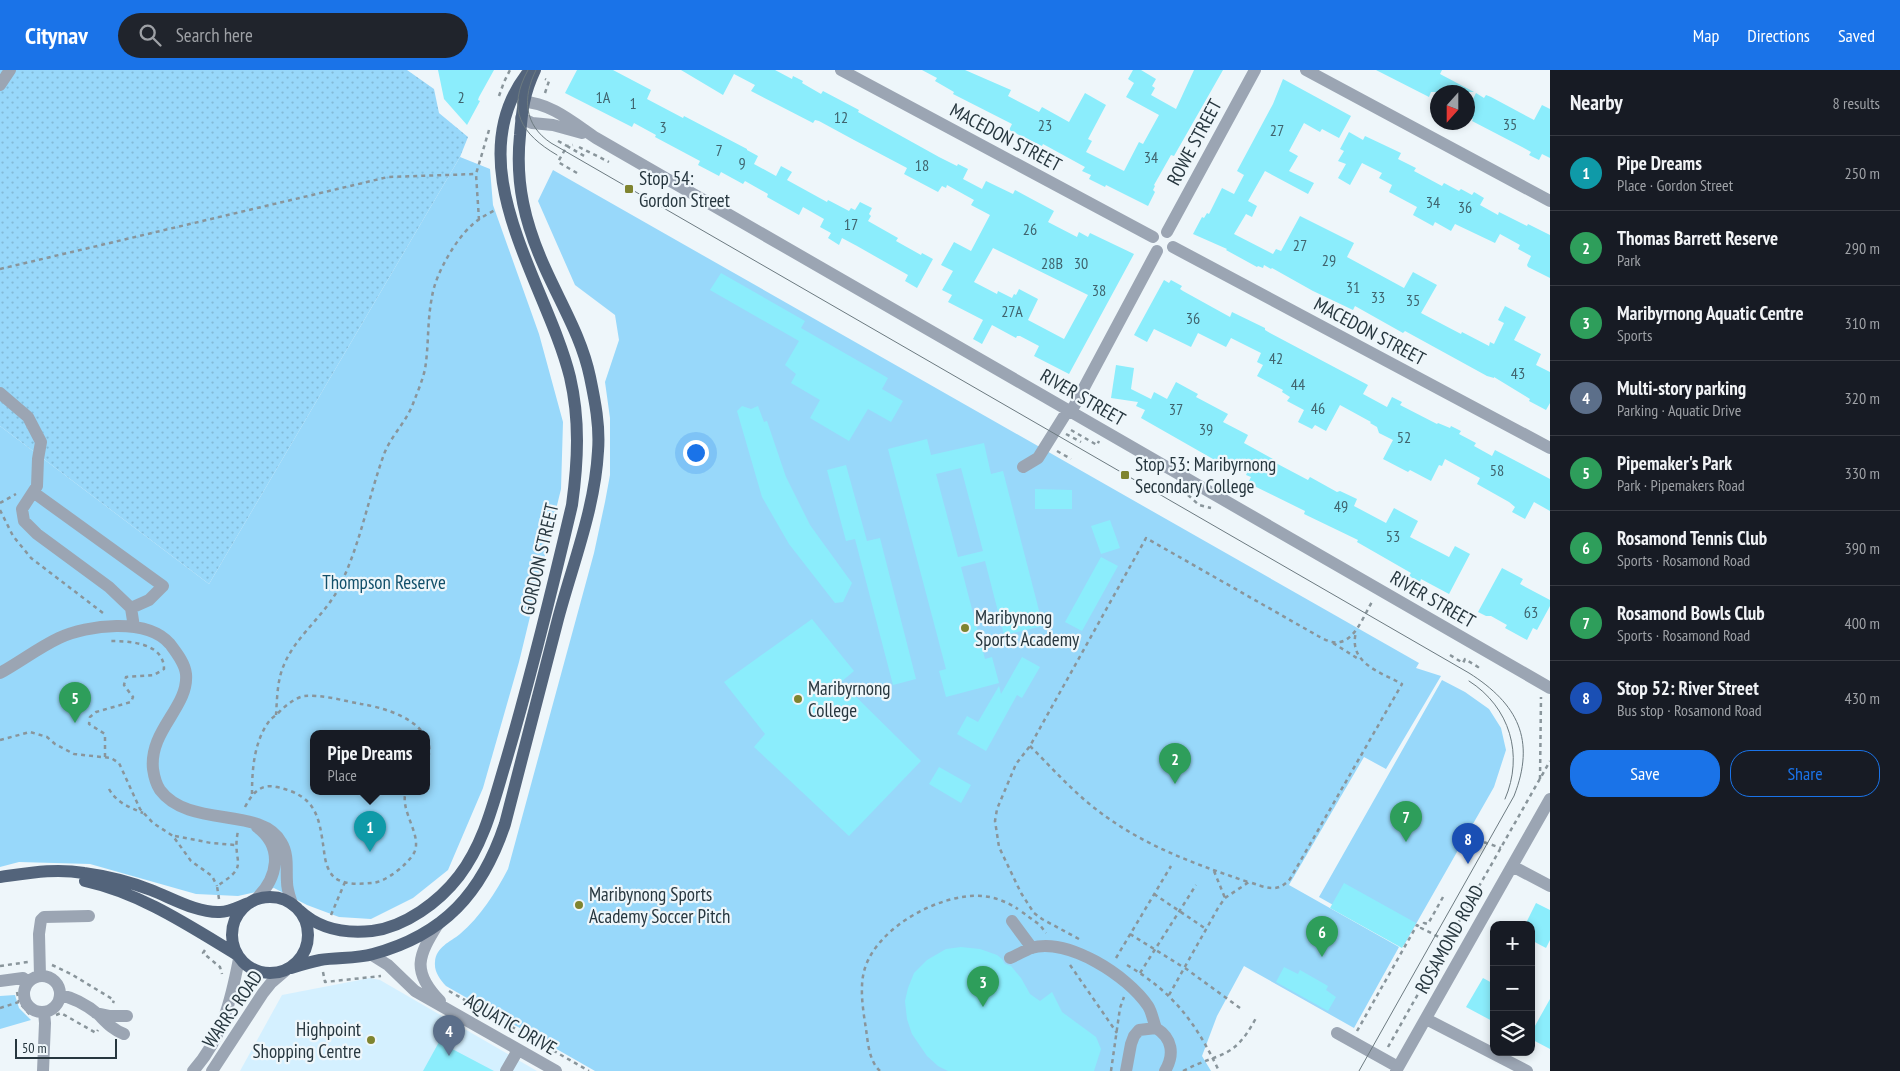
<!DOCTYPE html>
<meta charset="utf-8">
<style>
body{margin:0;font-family:"PT Sans Narrow",sans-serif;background:#20242c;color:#f1f3f6}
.controls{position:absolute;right:15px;bottom:15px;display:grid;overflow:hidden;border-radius:10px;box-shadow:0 2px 8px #0003}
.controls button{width:45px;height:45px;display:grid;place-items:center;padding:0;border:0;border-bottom:1px solid #363941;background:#171b24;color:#f1f3f6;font:25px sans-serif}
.compass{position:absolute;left:1430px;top:15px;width:45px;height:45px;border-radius:50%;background:#171b24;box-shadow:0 2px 8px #0003;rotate:201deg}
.scale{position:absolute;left:15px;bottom:12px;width:102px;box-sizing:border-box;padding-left:5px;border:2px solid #27373f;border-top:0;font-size:14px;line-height:18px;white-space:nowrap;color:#27373f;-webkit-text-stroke:4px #eef6fa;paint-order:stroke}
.you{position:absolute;left:695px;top:382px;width:18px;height:18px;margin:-12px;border:4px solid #fff;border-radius:50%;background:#1a73e8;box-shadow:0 0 0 8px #1a73e833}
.badge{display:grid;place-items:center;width:32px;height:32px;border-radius:50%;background:#1a73e8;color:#fff;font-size:16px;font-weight:700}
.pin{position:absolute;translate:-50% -41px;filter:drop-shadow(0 1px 2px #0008)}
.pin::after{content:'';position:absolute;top:26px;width:18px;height:15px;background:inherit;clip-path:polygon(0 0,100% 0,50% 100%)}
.popup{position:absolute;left:310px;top:660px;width:120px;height:65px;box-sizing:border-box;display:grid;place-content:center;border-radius:10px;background:#171b24;filter:drop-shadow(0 1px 4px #0005);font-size:16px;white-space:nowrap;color:#9ea1a6}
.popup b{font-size:19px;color:#f1f3f6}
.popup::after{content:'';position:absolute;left:50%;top:100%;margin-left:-10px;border:10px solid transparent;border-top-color:#171b24}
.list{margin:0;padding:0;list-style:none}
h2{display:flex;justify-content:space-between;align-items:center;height:65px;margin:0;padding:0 20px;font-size:21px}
h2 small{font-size:16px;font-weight:400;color:#9ea1a6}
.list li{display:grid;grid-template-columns:32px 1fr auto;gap:15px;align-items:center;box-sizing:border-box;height:75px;padding:0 20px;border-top:1px solid #363941}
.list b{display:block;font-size:19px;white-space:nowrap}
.list p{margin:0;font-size:16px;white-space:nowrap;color:#9ea1a6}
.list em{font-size:16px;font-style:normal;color:#9ea1a6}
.actions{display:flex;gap:10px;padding:15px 20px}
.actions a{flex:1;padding:11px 0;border:1px solid #1a73e8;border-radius:20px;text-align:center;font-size:18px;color:#1a73e8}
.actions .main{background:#1a73e8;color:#fff}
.icon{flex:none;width:28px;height:28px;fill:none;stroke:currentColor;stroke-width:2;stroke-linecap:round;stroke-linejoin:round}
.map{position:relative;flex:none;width:1550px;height:1001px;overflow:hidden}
header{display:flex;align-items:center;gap:30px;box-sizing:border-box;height:70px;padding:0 25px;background:#1a73e8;color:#fff}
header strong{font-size:24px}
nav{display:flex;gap:28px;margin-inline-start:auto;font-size:18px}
.search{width:350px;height:45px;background:#20242c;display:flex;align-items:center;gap:12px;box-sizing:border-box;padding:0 18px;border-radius:28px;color:#9ea1a6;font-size:19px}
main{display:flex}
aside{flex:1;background:#171b24}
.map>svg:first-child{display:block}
</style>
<header>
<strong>Citynav</strong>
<div class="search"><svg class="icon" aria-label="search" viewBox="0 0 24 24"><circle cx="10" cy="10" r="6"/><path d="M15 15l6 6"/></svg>Search here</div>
<nav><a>Map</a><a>Directions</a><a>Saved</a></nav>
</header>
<main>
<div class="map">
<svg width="1550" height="1001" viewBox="0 0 1550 1001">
<defs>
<pattern id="grass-dots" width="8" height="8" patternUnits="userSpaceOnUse" patternTransform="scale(1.25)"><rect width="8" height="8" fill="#98d8fa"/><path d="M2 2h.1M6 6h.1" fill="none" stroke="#83bad7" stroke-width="1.8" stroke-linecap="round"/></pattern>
</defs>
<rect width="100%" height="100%" fill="#eef6fa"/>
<!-- built -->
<path fill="#d4f0ff" d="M370,908l10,2 157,91h-297l42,-76z"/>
<!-- grass -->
<path fill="url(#grass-dots)" d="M0,0h407l27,19 5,24 29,24 -8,20 -251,427 -209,-158z"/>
<!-- green -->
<path fill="#98d8fa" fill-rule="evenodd" d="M460,87l30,12 3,36 46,129 24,88 -2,67 -42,173 -36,126 -35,82 -35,28 -42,21 -32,-2 -32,-12 -33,-17 -36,8 -42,-2 -106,-30 -71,-2 -19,5v-441l209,158zM314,663h112v58h-112z
M553,100l866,493 -3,5 25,8 -55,93 -22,-12 -75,128 110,62 -45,81 -110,-62 -27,50 -15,40 9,15h-616l-149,-85c-6,-7 -12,-14 -11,-24 1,-15 15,-20 25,-28 20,-17 36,-42 48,-65l86,-316 11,-51 5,-27v-57l-5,-36 14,-42 -4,-25 -40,-30 -37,-84z
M1442,610l23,12 24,17 12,19 5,22 -12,37 -90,158 -85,-48z
M15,925l4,13 12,12 -31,9v-33z"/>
<!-- building -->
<path fill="#8bedfc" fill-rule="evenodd" d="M438,0h56l-15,27 -1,3 2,1 -13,24 -23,-26z
M577,0h36l38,20 -4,9 36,19 1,-2 63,33v1l11,6 -4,8 22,12 5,-10 11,6 -5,8 40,22 1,-2 21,11 2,-3 4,2 5,-8 12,6 -3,6 2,2 -3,5 30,17 -2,3 25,14 1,-2 11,6 -16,29 -12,-7 3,-6 -51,-29 -15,-8 -3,7 -11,-7 3,-5 -11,-6 4,-8 -21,-12 -4,8 -32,-18 1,-3 -23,-13 -2,3 -22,-12 -2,4 -21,-11 2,-4 -45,-24 1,-2 -22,-12 -2,4 -67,-34z
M681,0h94l17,9 1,-3 10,5 -1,2 19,11 2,-3 36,19 -1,2 81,45 18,9 1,-2 10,5 -5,10 19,10 4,-8 27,13 2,-4 39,21 -6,11 29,15 2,-5 9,5 2,-4 44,21 -65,120 -35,-18 5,-10 -19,-10h-3l-1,2 -24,-13 -10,19 -9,-5 10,-19 -35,-18 4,-7 -10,-5 11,-19 -12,-6 13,-23 17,9 19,-36 -19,-10 3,-5 -27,-15 -1,3 -4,-2 -4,6 -34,-18 3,-6 -53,-28 -35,-19 -4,-1 -2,3 -62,-32 4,-6 -21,-11 -11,21zM993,178l95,47 -24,44 -36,-19 10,-21 -19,-10 -3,6 -2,-1 -2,4 -14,-7 -1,3 -23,-12z
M922,0h43l46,20 -3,6 31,16 3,-5 27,15 16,-29 21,12 -18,34 4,2 -6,11 38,19 15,-29 4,2 16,-29 -33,-18 8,-14 -6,-4 5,-9h8l15,9 -4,7 3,2 -4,7 25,14 18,-39h29l-49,86 -3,-1 -17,30 1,1 -2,4 2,2 -7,14 -42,-21 -1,2 -16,-8 2,-4 -9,-4 3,-4 -42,-23 -1,2 -33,-16 3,-6 -59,-30 1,-2 -19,-11 2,-3z
M1376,0h66l-2,4 34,18h-43l-2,5z
M1283,9l68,37 -12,22 -17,-9 -2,3 -16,-9 -15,28 9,5 -9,15 25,12 -6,11 -43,-23 -17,30 9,5 -5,11 -6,-3 -12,20 39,20 3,-5 5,2 19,-35 54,27 -7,14 57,31 9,-16 24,13 -16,28 40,21 1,-2 27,14 1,-4 4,2 10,-21 -6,-3 7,-14 21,11 -12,23 27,14 -5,11 14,7v31l-4,7 -17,-9 1,-2 -36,-22v1l-7,-2 -82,-45 -2,2 -48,-27 -2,4 -40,-19 -41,-23 -1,1 -7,-4 -1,3 -5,-2 -1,1 -31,-17 1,-1 -34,-15 9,-17 2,1 3,-5 2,1 13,-26 12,6 10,-19 -7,-4 36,-67z
M1476,23l8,5 2,-3 5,2 43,23 8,-15 8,4v49l-8,-4 -3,6 -10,-5 2,-3 -7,-4 -52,-27 1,-2 -5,-3v-7z
M1349,62l14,8 2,-4 36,17 -3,6 18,9 -2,3 28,15 2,-3 15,8 2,-2 11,6 2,-3 10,6 -4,7 18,10 1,-3 28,14 1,-2 22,11v43l-22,-11 -1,-2 4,-9 -13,-7 2,-4 -20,-11 -5,9 -40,-19 -4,7 -16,-9 -2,4 -20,-11 4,-8 -28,-15 3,-7 -13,-7 3,-5 -20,-10 -12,22 -12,-7 8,-14 -8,-3 6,-10 -4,-2z
M721,203l84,48 -4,7 87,50 -6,11 21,12 -12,21 -23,-13 -19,32 -39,-23 10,-18 -29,-17 5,-9 -11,-9 14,-24 -89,-51z
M1164,210l5,3 2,-3 11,6 -2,3 3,2 47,26 2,-5 33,16v2l5,3 98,52 -5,9 24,13 5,-10 10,5 -2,3 37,19 1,-1 12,5 1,-2 10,5 -2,3 17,9 -2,3 18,10 3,-6 55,29v32l-16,-9 -9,17 -13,-7 3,-5 -6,-5 -32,-18 3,-6 -35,-19 -3,7 -3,-1 -8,16 -21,-11 -2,2 -25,-13 10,-19 -14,-7 -2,-6 -7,-4 1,-1 -31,-17 -14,26 -11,-6 -3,4 -14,-7 6,-12 -17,-9 3,-4 -8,-5 1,-2 -26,-14 6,-11 -6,-3 4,-9 -30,-15 -5,9 -28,-14 -7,14 -37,-18 -7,13 -13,-7z
M1116,295l18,3 -3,21 20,10 3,-7 13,7 9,-17 22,12 -2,3 32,17 -5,8 25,13 -4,8 29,16 -1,2 36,19 2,-3 27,15 3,-1 17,8 -3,7 32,17 8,-15 24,13 -8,16 39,20 6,-11 15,8 -21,40 -28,-15 -1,3 -11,-6 2,-3 -54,-31 1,-2 -54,-26 1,-3 -57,-28 3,-6 -5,-2 2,-4 -18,-9 -3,5 -86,-49 4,-8 -9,-4 2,-4 -27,-4z
M742,336l9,3 7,-3 6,16 3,-1 19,56 24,48 42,58 -9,19 -8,1 -46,-59 -27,-47 -25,-86z
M927,369l4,16 53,-12 7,31 12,-3 40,155 -39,9 -19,-74 -24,6 24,92 7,-2 7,26 -53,14 -7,-26 7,-2 -58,-220zM961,398l22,83 -25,6 -22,-83z
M846,395l21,76 13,-3 36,141 -23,6 -38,-146 -9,2 -19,-71z
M1035,419l37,1v19h-37z
M1110,450l10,28 -19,6 -10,-28z
M1101,487l17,9 -36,65 -17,-9z
M1502,498l21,11 -3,5 30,16v6l-13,24 -4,-2 -6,12 -22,-12 2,-3 -16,-9h-5l-8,-4z
M812,549l42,52 -13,11 80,79 -72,75 -95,-89 11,-13 -41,-52z
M1022,587l18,10 -18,31 -5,-3 -31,56 -29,-17 10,-18 11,6 21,-36 2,8z
M939,697l32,18 -10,18 -32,-19z
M1344,813l72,40 -14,25 -72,-40z
M1536,833l14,7v30l-4,8 -15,-8v-15h-6z
M961,877l19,2 17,6 5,4 3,5 6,2 10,12 9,16 10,7 12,-9 10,20 34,25 5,12 -7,22h-146l-10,-5 -11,-10 -15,-22 -5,-15 -2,-18 3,-13 6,-15 13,-13 19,-11z
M1284,897l14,7 2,-4 28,16 -2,4 10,7 -8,14 -52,-29z
M1483,908l11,6v38l-28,-15z
M1550,929v50l-19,-10v-6z
M439,972l55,29h-71z"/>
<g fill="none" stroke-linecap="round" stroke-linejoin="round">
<!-- path -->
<path stroke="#89959b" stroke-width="2.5" stroke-dasharray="4 4" stroke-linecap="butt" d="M545,23l4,-12 -4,-2
M499,26l5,-14 6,-12
M558,71l9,5 6,-1
M579,77l30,15
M577,103l-19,-11 9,-16 19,11
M479,150l-3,-46 13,-44
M0,199l388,-92 88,-3
M1071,360l26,15 2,-4
M1066,364l15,8
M1057,381l14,8
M1188,425l11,10 12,3
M0,433l16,-9
M0,440l13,26 18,22 72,55
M1333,573l27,17
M1450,585l13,8 2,-4 13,8 2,-4
M276,645c1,-14 1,-31 6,-45 10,-30 38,-50 54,-77 23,-42 31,-91 47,-136 7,-21 24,-35 31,-56 4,-10 9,-22 11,-32 4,-24 2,-48 7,-72 3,-22 23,-57 40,-72 7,-7 16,-11 25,-16
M426,668c5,7 4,18 0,24
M0,670l30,-8 17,5 8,7 19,10 37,4 8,5 21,46 13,14 20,13 18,25 21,15 5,10
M1030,676c19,19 37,39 57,56 49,41 102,60 161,80
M105,687v-23l-16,-10 1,-7 6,-5 35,-10 2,-5 -9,-12 2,-8 28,-2 10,-6c0,-26 -34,-28 -53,-28
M1540,709l1,-82
M109,719c8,14 20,18 34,24
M252,724c0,-25 2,-53 18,-74 3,-3 8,-6 11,-10 7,-6 14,-12 23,-14 16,-2 41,5 57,8 20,3 50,12 62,29
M245,737c7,-13 15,-24 32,-20 39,9 42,28 47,64 1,9 3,20 11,27 10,7 25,6 37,5 14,-1 35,-18 42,-30 9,-18 -15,-42 -8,-62
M175,766l36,7 24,2
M1469,767l32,11
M1465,788l10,-18
M1214,801l11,27
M1154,824l52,35
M1443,827l-15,27 -4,-1 -3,5 26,13
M219,829l-2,-13c35,-22 14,-22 21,-55
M1022,842l18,13 6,8
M331,845l14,-33
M1130,864l53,33
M1079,869l-37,-20 -8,-6 -13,-20 -22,-46 -4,-26 2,-12 19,-45 14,-18 116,-208 172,98c6,3 14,8 22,6 16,-3 25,-29 33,-42
M205,880l-2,3 17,14 2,7
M1116,888l55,-92
M52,895l19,9 43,26 -1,3
M1070,895l47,68
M1127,895c47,28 69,58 92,106
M0,896l28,-4
M1185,898l55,40
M323,902l2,10 56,-6
M1140,903l56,-88
M449,921l140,80
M17,922l2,10
M1169,925l49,-87 7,-10 24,-16c16,5 28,12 41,-3l112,-195c-22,-12 -54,-21 -46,-52
M0,938l19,-6 12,14
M56,945l5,-2 35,20 2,-3
M1357,961l60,-106 4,3
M1388,977l162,-286
M880,1001c-11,-10 -12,-28 -14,-42 -3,-19 -7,-43 -1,-61 13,-41 75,-75 117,-72 13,1 25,6 36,13
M1111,1001l9,-63 4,-11
M1183,1001c38,-20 50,-10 73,-53"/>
<!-- minor -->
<path stroke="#9ba5b3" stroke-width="12" d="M841,0l312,167
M1306,0l244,131
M0,15l10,-15
M523,32c27,0 52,22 73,36l954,550
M521,48l11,5 21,2 29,8
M1167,162l88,-162
M1173,177l377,201
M0,323l28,24 13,25 -3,17 -1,27 -15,23 2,12 13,13 72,53 22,21 3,19
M1071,342l86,-161
M1023,397l15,-9 30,-48
M33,422l130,94 -14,14 -18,8
M0,603c20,-11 38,-25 59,-35 28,-13 88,-21 111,6 6,8 15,19 16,30 3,33 -37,56 -33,95 1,7 3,15 7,21 29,39 102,16 121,52 8,13 5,26 6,40 0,8 3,15 5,22
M1512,796l38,20
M256,829c22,-21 28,-52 1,-72
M1012,851l20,27
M438,854c-20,32 -27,47 2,77
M372,885l16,10 27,26 141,80
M1010,888c7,-3 14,-7 21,-10 37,-11 97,28 117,58 4,6 5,15 8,22
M40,906l-1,-42 2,-14 3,-3 45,-1
M24 924a18 18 0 1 1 36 0a18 18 0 1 1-36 0Z
M0,911l23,-3 5,4
M60,925c15,3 27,10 39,20 8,8 14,15 25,19
M96,943l14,3h17
M1426,949l101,52
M1337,963l61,34
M43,1001l2,-48 -1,-11
M193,1001c29,-32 38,-71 46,-112
M212,1001l51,-78 8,-10 14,-12
M506,1001l12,-21
M1126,1001l5,-27 3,-8 5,-6 17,-2c16,10 19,26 9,43
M1396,1001l154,-272"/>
<!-- major -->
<path stroke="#53647b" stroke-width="12" d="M0,807c29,-4 55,-9 84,-4 22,3 46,9 67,17 21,8 46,23 69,22 10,0 20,-6 29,-9
M85,811c55,12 103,44 151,73
M232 865a38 38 0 1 1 76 0a38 38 0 1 1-76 0Z
M299,840c20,19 45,24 73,21 33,-4 67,-29 87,-55 26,-34 35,-76 47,-115 25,-85 46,-171 66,-256 6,-44 8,-85 -2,-128 -23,-93 -113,-210 -44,-302
M291,898c9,-3 19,-6 29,-8 18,-3 36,-1 53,-6 71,-19 109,-61 132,-130 18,-68 35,-137 53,-205 15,-56 37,-111 40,-168 2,-25 -3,-50 -8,-74 -8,-39 -29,-73 -45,-109 -20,-44 -30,-85 -25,-133 2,-25 4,-42 15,-65"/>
<!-- tram -->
<path stroke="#6c7a80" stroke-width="1" d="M528,0c-22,40 -7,64 29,85
M536,0c-14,28 -12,55 15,73l918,530c49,31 67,67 45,123l-155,275
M1469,611c41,26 55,74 36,118"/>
</g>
<!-- markers -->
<g fill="#7f842f" stroke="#eef6fa" stroke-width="2">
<rect x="624" y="114" width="10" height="10" rx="2.5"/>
<rect x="1120" y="400" width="10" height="10" rx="2.5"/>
<circle cx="965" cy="558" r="5"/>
<circle cx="798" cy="629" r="5"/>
<circle cx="579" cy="835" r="5"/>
<circle cx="371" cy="970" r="5"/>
</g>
<g text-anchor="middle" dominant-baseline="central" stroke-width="4.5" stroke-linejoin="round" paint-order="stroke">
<!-- number labels -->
<g font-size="16" fill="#40646e">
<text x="461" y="27">2</text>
<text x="603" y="27">1A</text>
<text x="633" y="33">1</text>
<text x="841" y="47">12</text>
<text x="1510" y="54">35</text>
<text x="1045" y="55">23</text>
<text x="663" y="57">3</text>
<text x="1277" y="60">27</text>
<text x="719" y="80">7</text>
<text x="1151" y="87">34</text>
<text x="742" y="93">9</text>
<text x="922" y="95">18</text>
<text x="1433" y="132">34</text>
<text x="1465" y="137">36</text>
<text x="851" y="154">17</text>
<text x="1030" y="159">26</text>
<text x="1300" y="175">27</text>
<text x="1329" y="190">29</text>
<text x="1052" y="193">28B</text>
<text x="1081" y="193">30</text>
<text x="1353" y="217">31</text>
<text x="1099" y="220">38</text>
<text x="1378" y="227">33</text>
<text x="1413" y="230">35</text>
<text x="1012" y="241">27A</text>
<text x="1193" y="248">36</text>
<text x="1276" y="288">42</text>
<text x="1518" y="303">43</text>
<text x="1298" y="314">44</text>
<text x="1318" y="338">46</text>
<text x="1176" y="339">37</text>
<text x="1206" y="359">39</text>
<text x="1404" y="367">52</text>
<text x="1497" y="400">58</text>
<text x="1341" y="436">49</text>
<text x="1393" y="466">53</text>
<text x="1531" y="542">63</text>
</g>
<!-- street labels -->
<g font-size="19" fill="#27373f" stroke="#eef6fa">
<text transform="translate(1006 67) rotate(28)">MACEDON STREET</text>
<text transform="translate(1194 72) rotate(-62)">ROWE STREET</text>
<text transform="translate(1370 261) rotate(28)">MACEDON STREET</text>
<text transform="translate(1083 327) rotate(30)">RIVER STREET</text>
<text transform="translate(539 489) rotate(-77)">GORDON STREET</text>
<text transform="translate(1433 529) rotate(30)">RIVER STREET</text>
<text transform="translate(1449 869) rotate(-61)">ROSAMOND ROAD</text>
<text transform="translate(232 939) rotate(-55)">WARRS ROAD</text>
<text transform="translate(511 954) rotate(30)">AQUATIC DRIVE</text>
</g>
<!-- poi labels -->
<g font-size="19" fill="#27373f" stroke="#eef6fa" text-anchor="start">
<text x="639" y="108">Stop 54:<tspan x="639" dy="22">Gordon Street</tspan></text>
<text x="1135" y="394">Stop 53: Maribyrnong<tspan x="1135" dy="22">Secondary College</tspan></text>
<text x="975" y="547">Maribynong<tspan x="975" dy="22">Sports Academy</tspan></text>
<text x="808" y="618">Maribyrnong<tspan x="808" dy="22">College</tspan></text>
<text x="589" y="824">Maribynong Sports<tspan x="589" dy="22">Academy Soccer Pitch</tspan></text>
<text x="361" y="959" text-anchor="end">Highpoint<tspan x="361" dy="22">Shopping Centre</tspan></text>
</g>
<!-- park labels -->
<g font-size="19" fill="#114f6a" stroke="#eef6fa">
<text x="384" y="512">Thompson Reserve</text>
</g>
</g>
</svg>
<div class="controls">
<button>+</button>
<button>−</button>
<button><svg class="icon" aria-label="layers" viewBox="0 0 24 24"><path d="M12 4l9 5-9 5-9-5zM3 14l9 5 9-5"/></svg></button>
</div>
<svg class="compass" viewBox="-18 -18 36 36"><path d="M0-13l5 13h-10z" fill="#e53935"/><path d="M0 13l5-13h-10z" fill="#9ea1a6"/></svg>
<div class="scale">50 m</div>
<div class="you"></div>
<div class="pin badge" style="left:370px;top:782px;background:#0f9aa8">1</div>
<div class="popup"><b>Pipe Dreams</b>Place</div>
<div class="pin badge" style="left:1175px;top:714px;background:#2e9e5b">2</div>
<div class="pin badge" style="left:983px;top:937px;background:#2e9e5b">3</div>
<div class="pin badge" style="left:449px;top:986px;background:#5c6f8a">4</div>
<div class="pin badge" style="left:75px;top:653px;background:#2e9e5b">5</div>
<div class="pin badge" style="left:1322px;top:887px;background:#2e9e5b">6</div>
<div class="pin badge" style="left:1406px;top:772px;background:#2e9e5b">7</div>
<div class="pin badge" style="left:1468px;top:794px;background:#1a4fb4">8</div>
</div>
<aside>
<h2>Nearby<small>8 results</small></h2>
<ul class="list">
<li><span class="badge" style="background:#0f9aa8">1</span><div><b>Pipe Dreams</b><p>Place · Gordon Street</p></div><em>250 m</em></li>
<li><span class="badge" style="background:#2e9e5b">2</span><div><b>Thomas Barrett Reserve</b><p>Park</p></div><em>290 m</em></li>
<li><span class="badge" style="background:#2e9e5b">3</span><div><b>Maribyrnong Aquatic Centre</b><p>Sports</p></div><em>310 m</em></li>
<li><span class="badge" style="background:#5c6f8a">4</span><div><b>Multi-story parking</b><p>Parking · Aquatic Drive</p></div><em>320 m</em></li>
<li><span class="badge" style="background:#2e9e5b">5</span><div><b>Pipemaker's Park</b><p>Park · Pipemakers Road</p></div><em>330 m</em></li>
<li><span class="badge" style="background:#2e9e5b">6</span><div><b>Rosamond Tennis Club</b><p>Sports · Rosamond Road</p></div><em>390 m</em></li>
<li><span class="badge" style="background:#2e9e5b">7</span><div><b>Rosamond Bowls Club</b><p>Sports · Rosamond Road</p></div><em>400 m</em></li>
<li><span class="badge" style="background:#1a4fb4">8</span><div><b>Stop 52: River Street</b><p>Bus stop · Rosamond Road</p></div><em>430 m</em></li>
</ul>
<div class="actions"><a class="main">Save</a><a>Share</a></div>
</aside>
</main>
